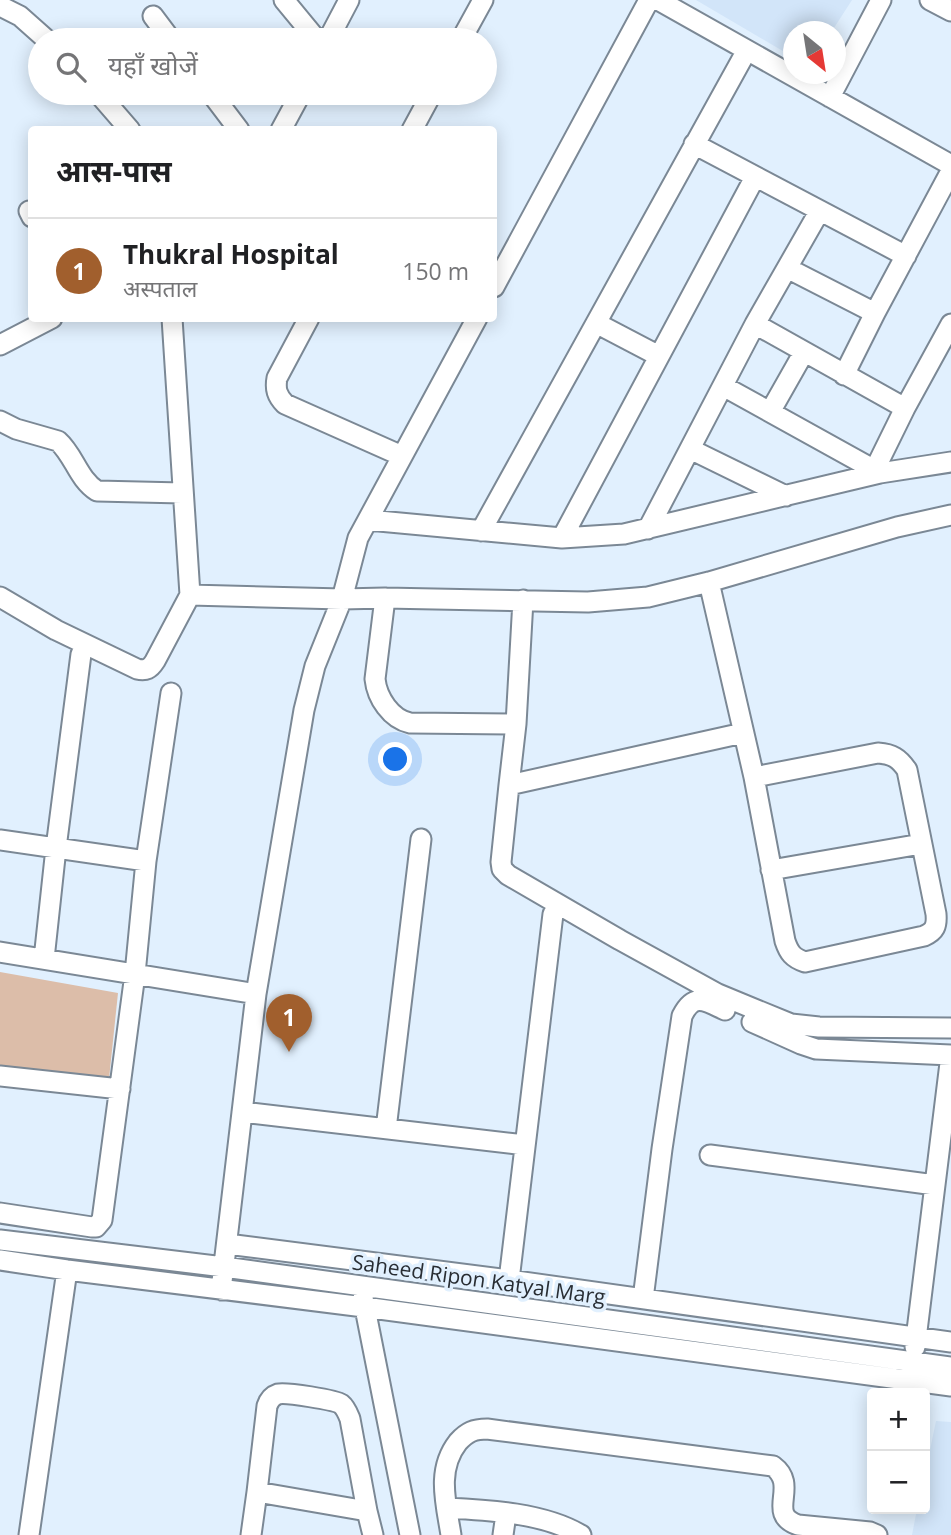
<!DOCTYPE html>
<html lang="hi">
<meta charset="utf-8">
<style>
body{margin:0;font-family:"Open Sans","Noto Sans Devanagari",sans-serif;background:#f6f6f6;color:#202124}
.controls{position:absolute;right:21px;bottom:21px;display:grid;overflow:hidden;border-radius:7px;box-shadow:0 4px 18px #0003}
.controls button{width:63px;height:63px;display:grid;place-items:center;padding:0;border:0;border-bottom:2px solid #e0e0e0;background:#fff;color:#202124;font:35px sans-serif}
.compass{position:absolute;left:783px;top:21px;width:63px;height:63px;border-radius:50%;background:#fff;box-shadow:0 4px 18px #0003;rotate:150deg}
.you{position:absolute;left:396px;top:760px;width:24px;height:24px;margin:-18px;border:5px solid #fff;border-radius:50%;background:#1a73e8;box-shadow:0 0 0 10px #1a73e833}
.badge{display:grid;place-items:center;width:46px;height:46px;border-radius:50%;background:#a15f2d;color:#fff;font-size:23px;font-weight:700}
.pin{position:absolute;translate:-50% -58px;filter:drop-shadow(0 2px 4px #0008)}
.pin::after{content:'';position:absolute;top:37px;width:24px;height:21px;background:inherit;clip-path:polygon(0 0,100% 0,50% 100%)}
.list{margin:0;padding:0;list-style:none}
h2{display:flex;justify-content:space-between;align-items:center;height:91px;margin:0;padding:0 28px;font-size:30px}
h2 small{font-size:23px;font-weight:400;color:#757577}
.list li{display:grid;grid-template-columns:46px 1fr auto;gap:21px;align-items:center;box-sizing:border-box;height:105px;padding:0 28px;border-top:2px solid #e0e0e0}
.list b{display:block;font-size:26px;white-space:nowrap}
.list p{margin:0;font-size:23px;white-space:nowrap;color:#757577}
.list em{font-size:23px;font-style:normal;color:#757577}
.icon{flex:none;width:38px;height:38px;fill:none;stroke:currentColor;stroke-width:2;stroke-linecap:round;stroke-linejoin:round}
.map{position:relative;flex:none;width:951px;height:1535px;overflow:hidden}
.search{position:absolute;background:#fff;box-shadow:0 4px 18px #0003;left:28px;top:28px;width:469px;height:77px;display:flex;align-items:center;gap:18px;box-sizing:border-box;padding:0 24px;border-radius:38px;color:#757577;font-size:26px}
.panel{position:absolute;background:#fff;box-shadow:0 4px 18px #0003;left:28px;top:126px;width:469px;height:196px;border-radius:7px}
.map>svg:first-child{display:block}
</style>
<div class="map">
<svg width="951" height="1535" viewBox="0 0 951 1535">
<rect width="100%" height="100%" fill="#e1f0fe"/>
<!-- built -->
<path fill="#d2e5f9" d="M696,0h156l-20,31 -38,1 -1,25z
M936,1421l15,1v113h-39l5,-26h8v-35z"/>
<!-- green -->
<path fill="#dcbda9" d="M0,972l118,21 -9,86 -109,-11z"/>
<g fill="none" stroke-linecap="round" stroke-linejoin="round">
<!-- minor casing -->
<g stroke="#7b8895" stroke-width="23">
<path id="minor" d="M284,0l33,40
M658,0l293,165
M930,0l21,11
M0,6l20,10 27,24
M153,16l18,24
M328,40l21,-40
M461,40l22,-40
M98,93l32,37
M211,93l28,37
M830,97l51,-97
M281,130l20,-37
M412,130l20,-37
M694,144l212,112
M29,211l3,6
M787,268l88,45
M494,287l155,-287
M172,318l18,277
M309,318l-32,60c-2,11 0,18 8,26l117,52
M596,323l63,33
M755,324l150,84
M0,345l52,-27
M844,375l31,-62 76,-142
M723,386l157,87
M770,412l34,-60
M0,421l16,8 42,12c16,14 20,38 39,50l85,2
M690,449l96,47
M874,471l31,-63 46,-84
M368,520l194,18 62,-4 256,-61 71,-11
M648,529l107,-205 64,-112
M481,531l266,-481
M562,538l193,-361
M709,582l45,195 31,164c4,12 8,17 20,21l119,-26c11,-5 13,-10 12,-22l-29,-144c-8,-12 -15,-16 -29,-17l-124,24
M0,597l56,33 81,39c9,2 13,0 18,-8l35,-66 152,4 43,-1 203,4 60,-5 61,-15 188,-55 54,-12
M385,598l-10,81c2,19 16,40 35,44l106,1
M523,600l-7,124 -7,61 234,-52
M509,785l-8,77 1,7 6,6 112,65 98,54 73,30 28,3 132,1
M0,840l146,21
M771,870l150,-26
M0,952l256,42
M44,959l12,-111 25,-194
M752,1022l49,22 15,5 135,6
M0,1076l120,13
M242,1112l283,33
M386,1129l35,-290
M710,1155l225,30
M0,1213l92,14h4l6,-7 33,-246 11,-113 25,-168
M0,1240l224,27 727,100
M227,1244l282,36 442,62
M0,1260l67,10 297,37 587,79
M509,1280l44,-366
M221,1290l35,-296 48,-284 11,-44 27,-67 16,-61 119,-220
M363,1298l47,237
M643,1299l19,-150 20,-133c12,-24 23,-15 43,-6
M915,1347l36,-292
M257,1492l10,-86c2,-6 5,-10 11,-12 8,-2 57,6 63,10 5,4 7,10 9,15l17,92
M447,1508c42,2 97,5 134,27
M29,1535l38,-265
M251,1535l6,-43 110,19 6,24
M451,1535c-5,-32 -15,-65 7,-93 9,-10 16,-13 29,-13l286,37c27,20 -8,48 25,59l72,7 7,3
M503,1535l3,-21"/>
</g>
<!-- minor -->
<use href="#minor" stroke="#fff" stroke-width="19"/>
</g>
<g text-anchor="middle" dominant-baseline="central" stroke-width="7" stroke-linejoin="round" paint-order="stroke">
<!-- street labels -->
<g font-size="21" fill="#282d33" stroke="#e1f0fe">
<text transform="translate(479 1279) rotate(8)">Saheed Ripon Katyal Marg</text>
</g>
</g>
</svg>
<div class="controls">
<button>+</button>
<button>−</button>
</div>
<svg class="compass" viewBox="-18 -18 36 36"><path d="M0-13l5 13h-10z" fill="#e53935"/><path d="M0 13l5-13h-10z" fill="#757577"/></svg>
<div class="you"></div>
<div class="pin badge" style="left:289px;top:1052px">1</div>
<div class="search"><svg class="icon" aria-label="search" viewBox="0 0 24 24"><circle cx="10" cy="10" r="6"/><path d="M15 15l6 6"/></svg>यहाँ खोजें</div>
<section class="panel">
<h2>आस-पास<small></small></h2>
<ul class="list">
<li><span class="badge">1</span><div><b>Thukral Hospital</b><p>अस्पताल</p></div><em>150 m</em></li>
</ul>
</section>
</div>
